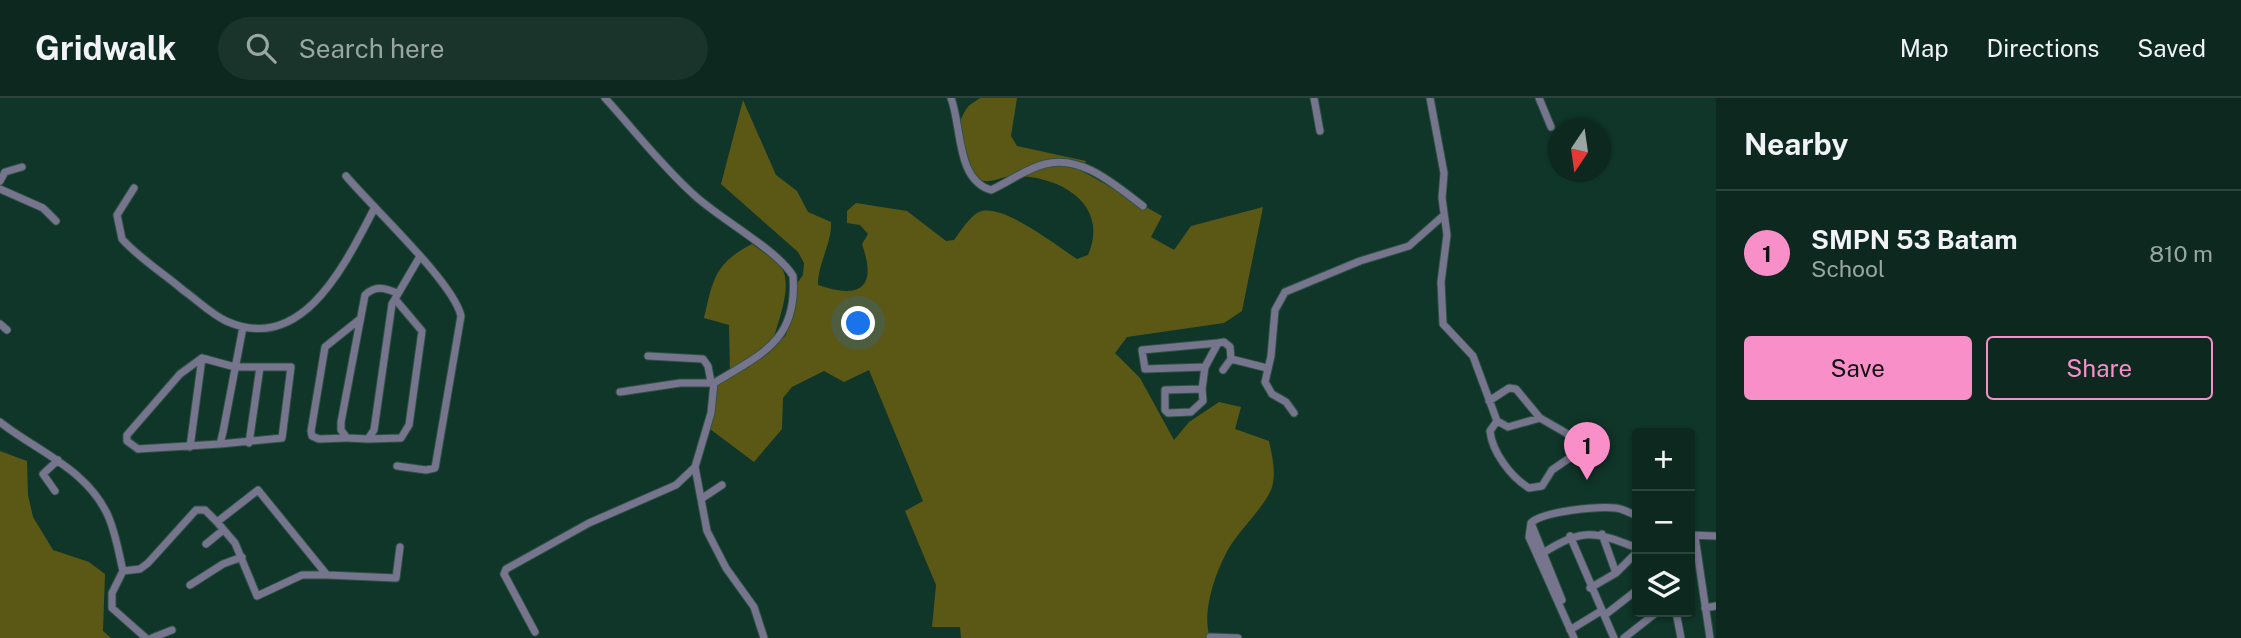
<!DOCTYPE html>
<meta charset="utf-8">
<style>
body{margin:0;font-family:"Public Sans",sans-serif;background:#1a342c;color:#f1f3f6}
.controls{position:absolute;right:21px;bottom:21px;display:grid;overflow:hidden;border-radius:7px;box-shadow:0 2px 5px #0004}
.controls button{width:63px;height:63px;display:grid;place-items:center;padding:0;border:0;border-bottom:2px solid #2c443d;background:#0c281f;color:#f1f3f6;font:35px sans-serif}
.compass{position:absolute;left:1548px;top:21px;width:63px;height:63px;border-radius:50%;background:#0c281f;box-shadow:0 2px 5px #0004;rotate:193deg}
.you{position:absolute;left:859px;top:226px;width:24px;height:24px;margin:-18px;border:5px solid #fff;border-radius:50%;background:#1a73e8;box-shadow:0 0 0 10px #1a73e833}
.badge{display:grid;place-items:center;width:46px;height:46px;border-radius:50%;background:#f98fc9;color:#111;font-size:23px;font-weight:700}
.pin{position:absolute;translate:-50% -58px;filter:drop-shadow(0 2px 4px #0008)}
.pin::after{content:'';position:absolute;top:37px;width:24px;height:21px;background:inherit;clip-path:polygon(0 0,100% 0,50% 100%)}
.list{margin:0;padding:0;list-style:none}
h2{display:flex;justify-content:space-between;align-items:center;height:91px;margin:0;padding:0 28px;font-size:30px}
h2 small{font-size:23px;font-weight:400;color:#9aa6a4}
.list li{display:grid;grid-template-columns:46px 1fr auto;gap:21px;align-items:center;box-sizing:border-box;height:126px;padding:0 28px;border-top:2px solid #2c443d}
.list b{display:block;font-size:26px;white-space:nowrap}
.list p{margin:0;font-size:23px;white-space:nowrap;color:#9aa6a4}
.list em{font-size:23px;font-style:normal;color:#9aa6a4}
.actions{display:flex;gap:14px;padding:21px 28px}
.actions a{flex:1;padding:16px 0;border:2px solid #f98fc9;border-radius:7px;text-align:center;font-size:24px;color:#f98fc9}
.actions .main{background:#f98fc9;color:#111}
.icon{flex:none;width:38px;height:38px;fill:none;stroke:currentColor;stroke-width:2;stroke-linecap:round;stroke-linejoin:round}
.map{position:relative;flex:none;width:1716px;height:540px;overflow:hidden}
header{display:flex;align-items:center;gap:42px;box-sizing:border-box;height:98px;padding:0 35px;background:#0c281f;border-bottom:2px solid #2c443d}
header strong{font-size:33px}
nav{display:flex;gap:38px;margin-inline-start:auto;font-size:24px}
.search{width:490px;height:63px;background:#1a342c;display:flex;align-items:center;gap:18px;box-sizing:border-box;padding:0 24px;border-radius:38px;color:#9aa6a4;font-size:26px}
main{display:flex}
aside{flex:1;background:#0c281f}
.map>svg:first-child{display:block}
</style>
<header>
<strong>Gridwalk</strong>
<div class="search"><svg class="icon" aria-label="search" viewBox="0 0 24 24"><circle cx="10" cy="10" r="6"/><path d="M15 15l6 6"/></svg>Search here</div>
<nav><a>Map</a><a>Directions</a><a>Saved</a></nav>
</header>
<main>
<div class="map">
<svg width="1716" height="540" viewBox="0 0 1716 540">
<rect width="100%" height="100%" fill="#103529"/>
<!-- green -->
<path fill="#5b5816" d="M980,0h37l-6,38 6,10 69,15 -4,10 80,45 -11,21 23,13 17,-24 72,-19 -21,104 -18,12 -97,14 -12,16 25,25 34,62 15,-18 30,-20 22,5 -6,22 34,12c3,14 8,34 2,49 -10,21 -30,38 -42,58 -13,23 -28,64 -19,90h-249l-1,-11h-28l4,-42 -31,-74 18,-10 -54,-131 -25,12 -20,-11 -32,16 -9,11 -1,31 -28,33 -48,-36 9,-43 15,-9 -1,-49 -25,-7c9,-39 11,-55 48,-74 9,7 20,13 27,21 18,17 -5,66 -9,86l16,-16 10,-50 7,-10 1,-12 -6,-11 -77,-68 22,-84 33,75 21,16 11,21 23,10c1,22 -13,40 -13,63 41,14 60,4 44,-41l6,-10 -8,-9 -13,-2v-12l9,-8 51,8 39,30 8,-1c6,-8 16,-24 25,-28 23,-10 78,34 98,47l11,-4c23,-53 -32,-81 -77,-79 -9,1 -18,6 -27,5 -31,-5 -32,-53 -17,-73 3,-4 9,-7 13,-10z
M0,353l27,10 1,34 5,22 20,33 36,12 16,12 -2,57 8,7h-111z"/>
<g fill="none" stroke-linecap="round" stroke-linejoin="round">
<!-- street casing -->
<g stroke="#2e5346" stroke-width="9">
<path id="street" d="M605,0c29,32 56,67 88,96 25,24 85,56 100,82 5,64 -31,78 -79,107l-3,30 -16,54 12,64 19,37 28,39 10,31
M951,0c11,29 5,82 40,92 18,-8 34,-21 54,-26 37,-10 71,22 98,42
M1314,0l6,33
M1430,0l14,75 -2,25 5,37 -6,47 2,42 30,32 24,65 11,6 32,-9 26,15 14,13
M1539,0l12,29
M346,78c26,31 108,107 115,140l-26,152 -9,2 -29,-4
M0,83l5,-9 17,-5
M134,90l-17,27 5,24c17,19 41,34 61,51 14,10 28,24 43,31 77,35 120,-59 148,-112
M0,91l43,19 13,13
M397,195c-12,-5 -21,-8 -32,2l-24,127v8l6,8 21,1 6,-9 18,-126 27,-46
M0,226l7,6
M1218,245l6,-1 6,5 1,12 -8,11
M648,258l55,3 5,7 3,16
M1231,261l36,9
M1202,291l3,-22 13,-24 -76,7 3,19 60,-2
M1202,291l1,12 -12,11 -23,1 -3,-3v-20z
M620,294l60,-9h34
M1489,303l20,-13 7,1 24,29
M1294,315l-8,-11 -14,-8 -7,-12 6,-26 4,-46 10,-18 75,-31 49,-15 35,-31
M1497,323l-7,10c2,21 21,46 39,57l13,-2 10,-16 16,-11
M0,324c38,30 89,48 109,96 7,17 10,36 14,53l-11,22v15l34,30
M346,340l-27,1 -7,-3 -1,-5 14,-84 35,-28
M368,341l33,-1 8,-13 13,-94 -27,-32
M249,345l11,-76
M220,346l62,-6 9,-71h-56l-33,-9 -22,16 -53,61v6l11,8 82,-5 3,-12 20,-105
M190,349l12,-89
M55,393l-12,-17 15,-14
M701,401l21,-14
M217,424l18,21 22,53 45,-21h24
M1531,425l31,77
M1602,436l14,39 21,-21
M1690,437l26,1
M1570,438l44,102
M1695,439l15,101
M206,446l16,-13
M1543,455c40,-25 51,-22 94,-5
M123,473l17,-2 8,-6 48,-53h9l12,12 41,-32 69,85 69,3 4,-31
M190,487l33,-21 19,-7
M1590,490l26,-15
M1705,510l11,-2
M1676,514l5,26
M1605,517l32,-25
M1570,532l31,-19
M535,534l-31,-58 2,-5 83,-46 87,-38 19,-18
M1210,539l28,1
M152,540l20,-8
M1574,540l-45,-101 2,-14c12,-12 68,-17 85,-15 7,1 15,5 21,8
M1624,540l33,-26"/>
</g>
<!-- street -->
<use href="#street" stroke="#76758d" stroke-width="7"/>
</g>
</svg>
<div class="controls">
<button>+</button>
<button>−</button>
<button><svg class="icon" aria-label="layers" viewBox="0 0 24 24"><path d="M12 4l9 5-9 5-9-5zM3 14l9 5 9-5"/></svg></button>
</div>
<svg class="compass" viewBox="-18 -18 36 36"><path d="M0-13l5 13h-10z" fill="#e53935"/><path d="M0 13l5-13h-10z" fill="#9aa6a4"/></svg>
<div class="you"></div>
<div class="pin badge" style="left:1587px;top:382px">1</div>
</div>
<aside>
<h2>Nearby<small></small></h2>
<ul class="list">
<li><span class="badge">1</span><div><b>SMPN 53 Batam</b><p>School</p></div><em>810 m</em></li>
</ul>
<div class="actions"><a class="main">Save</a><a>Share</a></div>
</aside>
</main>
